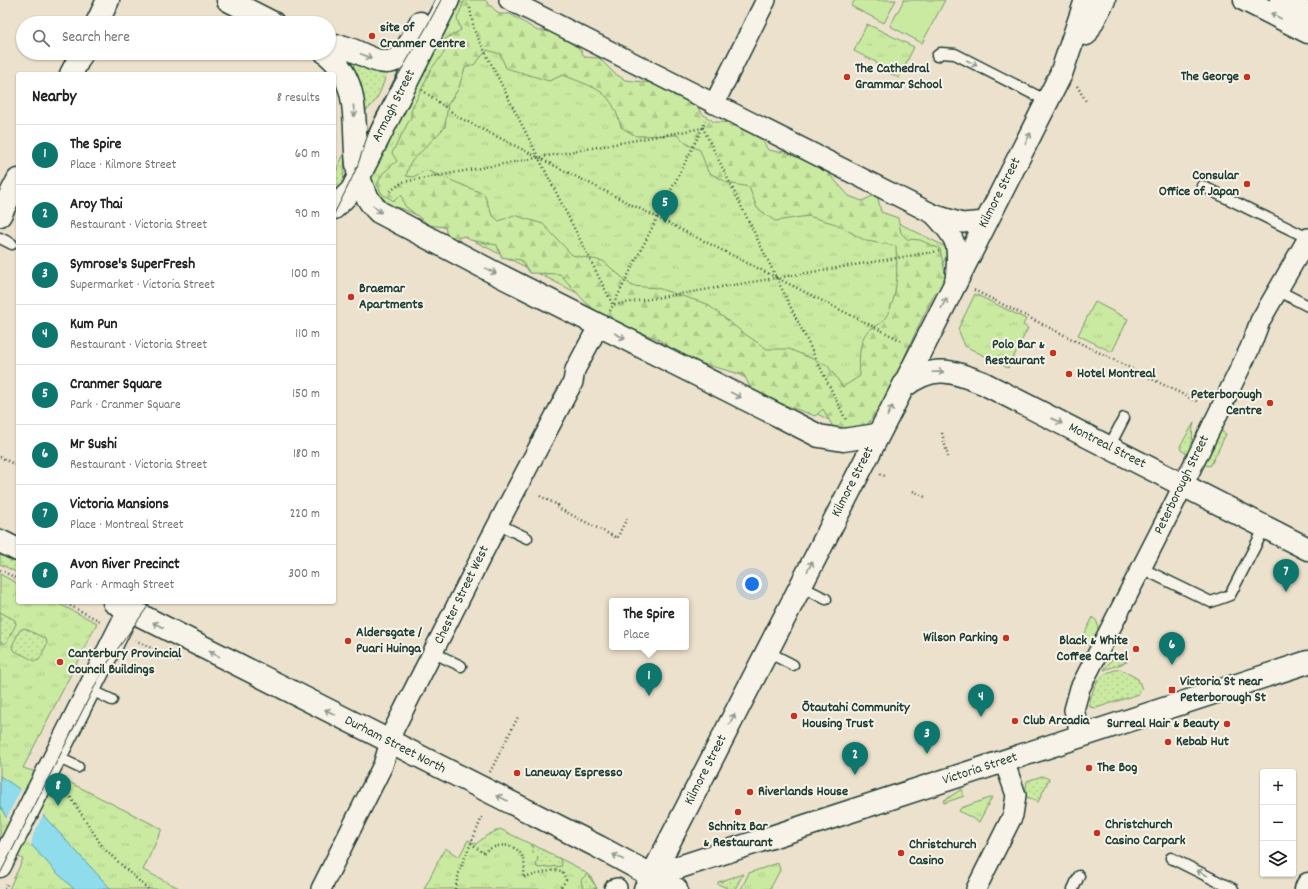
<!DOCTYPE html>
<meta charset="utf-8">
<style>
body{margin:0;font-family:Dekko,sans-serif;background:#f2f2f2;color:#202124}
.controls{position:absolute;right:12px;bottom:12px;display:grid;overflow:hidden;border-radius:4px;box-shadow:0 1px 3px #0004}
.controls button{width:36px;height:36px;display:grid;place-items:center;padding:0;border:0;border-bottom:1px solid #e0e0e0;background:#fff;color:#202124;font:20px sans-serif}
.you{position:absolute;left:752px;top:584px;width:14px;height:14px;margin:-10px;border:3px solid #fff;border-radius:50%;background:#1a73e8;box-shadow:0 0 0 6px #1a73e833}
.badge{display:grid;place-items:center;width:26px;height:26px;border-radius:50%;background:#0f766e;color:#fff;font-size:13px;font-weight:700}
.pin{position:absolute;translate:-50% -33px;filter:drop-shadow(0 1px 2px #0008)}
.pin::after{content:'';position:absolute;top:21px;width:14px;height:12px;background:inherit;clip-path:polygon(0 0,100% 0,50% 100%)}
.popup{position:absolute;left:609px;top:598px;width:80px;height:52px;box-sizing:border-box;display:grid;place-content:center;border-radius:4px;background:#fff;filter:drop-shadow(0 1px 3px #0005);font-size:13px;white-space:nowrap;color:#757577}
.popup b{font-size:15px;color:#202124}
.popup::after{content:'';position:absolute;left:50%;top:100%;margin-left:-8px;border:8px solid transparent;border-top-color:#fff}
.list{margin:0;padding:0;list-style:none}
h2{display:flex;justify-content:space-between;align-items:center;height:52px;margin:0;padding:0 16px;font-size:17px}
h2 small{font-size:13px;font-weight:400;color:#757577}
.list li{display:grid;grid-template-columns:26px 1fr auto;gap:12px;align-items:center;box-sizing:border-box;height:60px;padding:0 16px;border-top:1px solid #e0e0e0}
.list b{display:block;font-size:15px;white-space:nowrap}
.list p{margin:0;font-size:13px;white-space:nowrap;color:#757577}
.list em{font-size:13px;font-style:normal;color:#757577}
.icon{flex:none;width:22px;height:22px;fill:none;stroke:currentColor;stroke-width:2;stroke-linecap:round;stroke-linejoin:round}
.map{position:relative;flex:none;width:1308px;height:889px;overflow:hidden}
.search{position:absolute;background:#fff;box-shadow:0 1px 3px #0004;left:16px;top:16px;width:320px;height:44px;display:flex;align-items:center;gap:10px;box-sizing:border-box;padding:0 14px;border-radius:22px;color:#757577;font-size:15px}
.panel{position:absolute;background:#fff;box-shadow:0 1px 3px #0004;left:16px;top:72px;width:320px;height:532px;border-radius:4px}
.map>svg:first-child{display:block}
</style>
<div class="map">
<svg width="1308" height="889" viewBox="0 0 1308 889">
<defs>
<pattern id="grass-tufts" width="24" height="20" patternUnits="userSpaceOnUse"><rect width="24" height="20" fill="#cbeaa1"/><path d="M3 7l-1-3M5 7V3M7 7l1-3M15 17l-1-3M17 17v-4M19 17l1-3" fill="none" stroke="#aeca8b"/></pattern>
<pattern id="forest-firs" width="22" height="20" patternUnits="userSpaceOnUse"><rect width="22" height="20" fill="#cbeaa1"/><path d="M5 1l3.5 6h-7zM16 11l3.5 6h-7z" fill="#aeca8b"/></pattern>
<pattern id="garden-dots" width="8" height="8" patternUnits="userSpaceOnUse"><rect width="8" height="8" fill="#cbeaa1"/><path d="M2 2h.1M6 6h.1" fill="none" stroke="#aeca8b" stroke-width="1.8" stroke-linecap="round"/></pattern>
</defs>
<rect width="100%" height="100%" fill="#ece1cc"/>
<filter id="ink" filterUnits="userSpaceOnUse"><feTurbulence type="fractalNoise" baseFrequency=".025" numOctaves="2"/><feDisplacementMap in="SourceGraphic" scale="8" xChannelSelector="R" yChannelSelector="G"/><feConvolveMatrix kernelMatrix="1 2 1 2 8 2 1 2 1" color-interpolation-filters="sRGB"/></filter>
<g filter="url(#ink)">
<!-- grass -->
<path fill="url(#grass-tufts)" stroke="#75946a" d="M459,1l491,248 -93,185 -393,-198 -61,-27 -21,-5 -15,-13 4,-20z
M867,24l47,23 -15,31 -21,-11 -2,-5 -22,-11z
M975,294l51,25 -3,6 5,3 -20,40 -43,-22 -7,-17z
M1095,302l33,17 -16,33 -34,-17z
M0,574l18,10v18h37l42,21 -74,145 46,14 93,47 -19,41 38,19h-172l14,-30 -23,-10z
M1093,617c8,7 5,16 0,25l-7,3 -4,-1 -1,-3z
M992,797l-13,25 -20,-11 2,-3z
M500,829l79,39 12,9 6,12h-173l21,-41 14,9 9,-17 8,4 10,-8z
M778,863l2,7 -10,19h-29l8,-16z"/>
<!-- forest -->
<path fill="url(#forest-firs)" stroke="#75946a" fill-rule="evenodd" d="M465,0h20l14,14h11l28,17h13l28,17 6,9 14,1 15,15 11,7 36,4 10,9 13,2 9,4 8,14 13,9 27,1 20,14 7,13 11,2 12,-1 13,3 25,20 20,22 13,5 15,-7 4,18 17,6 3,15 6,6 13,1 20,9 6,29 -1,9 -10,6 -17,34 -27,60 -12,21 -17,24 -14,4 -15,-9 -10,-18 -8,7 -49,-18 -15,-9 -7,-14 -48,-13 -24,-13 -14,-10 -46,-17 -25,-18 -27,-30 -30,-1 -9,-13 -20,-3 -4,-12 -27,-5 -6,-4 -16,5 -3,-14 -16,-2 -24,-19 -4,-12 -7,7 -12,-7 -5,-10 6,-11 14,-12 -5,-8 19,-36v-6l20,-42 13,-16 1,-14 16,-9 -4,-12zM487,50l13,4 6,14 43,13 14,-6c34,14 48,14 58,52l15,9 41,-1 11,10 12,5 8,22 20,11 21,4 8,21 18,13 33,-5 28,8 30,17 30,5c1,25 3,51 -11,72 -3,6 -12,9 -17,13 -10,9 -9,32 -8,45l-17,11 -16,-22 -38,-16h-22l-25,-17 -35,-28 -50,-16 -25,-2 -29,-25 -31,-6 -29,-31 -29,-9 -15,6 -7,-6 -8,-21 -58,-24 -13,7 -7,-1 4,-13 35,-36 3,-23 10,-14 7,-22 10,-4z"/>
<!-- garden -->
<path fill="url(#garden-dots)" stroke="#75946a" d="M349,58l37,15c-2,12 -10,32 -21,38l-6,-28z
M345,152l-2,36 -3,2h-6v-15z
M1194,423c-4,13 2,17 -7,31l-6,-4 -1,-4z
M1219,430l7,4 -15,31 -4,1 -3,-3z
M0,555l18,8v10l-18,-9z
M0,612l15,8 1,4 -9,18 -4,2 -3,-2z
M24,628l22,11 1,5 -8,16 -4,1 -22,-11 -1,-4 8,-16z
M1117,658l10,4 -23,8 8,-11z
M1120,669l18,10 4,10 -3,5 -43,14 -6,-1c-2,-6 6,-26 11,-30 4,-4 13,-7 19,-8z
M1042,776l7,3 -11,23 -13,-6 2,-15z
M962,789l2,7 -20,7 -1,-2z
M532,844l28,15 2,7 -24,2 -2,-2 2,-9 -5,-5z
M587,874l10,14 -14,1 -2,-9z
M743,874l-8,15h-6l-11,-5v-2z"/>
<!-- pitch -->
<path fill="#cbeaa1" stroke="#75946a" d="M855,0h41l-12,23 -33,-17z
M904,0h41l-23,43 -32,-17z"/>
<!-- water -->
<path fill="#8edcec" stroke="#629ca2" d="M0,776l18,12 93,101h-37l-19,-18 -49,-54 -6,-11z"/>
<!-- pier -->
<path fill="#ece1cc" d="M21,789l23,24 -11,22 -2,11 -25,-27z"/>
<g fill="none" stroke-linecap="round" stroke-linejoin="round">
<!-- lane casing -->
<g stroke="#1f3d34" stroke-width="13">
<path id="lane" d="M937,56l4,-3 14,1 92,47
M1202,186l106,52
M0,238l12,6
M1277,290l31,16
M1109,447l15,-29
M498,524l29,14
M1141,568l70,34 19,-7 35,-68
M800,586l26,13
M766,651l27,14
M434,653l27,13
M89,689l23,11
M55,756l23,11
M1171,858l62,31
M1073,889l6,-13"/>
</g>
<!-- street casing -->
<g stroke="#1f3d34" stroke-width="22">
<path id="street" d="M509,0l424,214 29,9 24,-2
M714,104l52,-104
M933,214c25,26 26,31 22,66
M1081,736l-7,-26 6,-22 93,-182 77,-158 10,-27 48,-83
M321,889l62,-124 11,-36 95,-188 84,-159 2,-12 24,-45
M614,889l3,-1
M976,889l37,-74 3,-20 -12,-34"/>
</g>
<!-- secondary casing -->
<g stroke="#1f3d34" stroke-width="25">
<path id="secondary" d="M228,0l45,23
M1245,0l63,32
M1281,0l27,14
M97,23l11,-23
M1086,34l18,-34
M329,47c5,0 11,-2 15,0 23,6 45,30 63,1 5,-8 9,-17 13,-25
M326,53c53,42 7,116 53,159l114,60 326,164 24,4 34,-5
M71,74l11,-21
M334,208l18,-18 96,-190
M0,215l18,-35
M903,387c30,-23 47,-17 80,-4l325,166
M0,541l18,9
M114,602l485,245 77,42
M0,866l133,-264
M652,876l656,-214
M645,889l258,-502 158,-313 25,-74
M1306,889l2,-5"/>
</g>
<!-- path -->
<path stroke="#1f3d34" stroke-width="2.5" stroke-dasharray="1 3" stroke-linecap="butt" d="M470,8l4,22 139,275 326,-54
M1077,86l10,17
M422,90l38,28 442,223
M334,161l3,-6
M390,191l13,-9 300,-54 144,294
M974,290l224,112
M610,311l97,-192
M942,433l6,24
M0,457l18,9
M880,474l7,3
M913,491l14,7
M540,496l18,9 -2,2 61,31 11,-22
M0,570l18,9
M63,602l39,20
M135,640l44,22
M490,772l29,-57
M62,784l42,65 44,40
M471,843l12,10c23,-17 48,-4 40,25l31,-8 8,1 4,9 -6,9
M5,889l3,-7
M455,889l5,-20 23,-54"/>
<!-- lane -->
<use href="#lane" stroke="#f7f3e8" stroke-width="10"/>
<!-- street -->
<use href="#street" stroke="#f7f3e8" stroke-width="19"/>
<!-- secondary -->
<use href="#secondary" stroke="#f7f3e8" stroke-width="22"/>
<!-- tram -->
<path stroke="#1f3d34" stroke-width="1" d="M334,214c8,-16 16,-31 23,-47 6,-17 11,-35 19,-52 20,-39 45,-75 65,-115
M0,874l104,-206 47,-66"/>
</g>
<!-- one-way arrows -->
<defs><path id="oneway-shaft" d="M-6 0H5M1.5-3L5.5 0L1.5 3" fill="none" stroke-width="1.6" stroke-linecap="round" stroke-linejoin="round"/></defs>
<g stroke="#8b988e">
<use href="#oneway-shaft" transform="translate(1276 16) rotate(-153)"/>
<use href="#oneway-shaft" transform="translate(366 56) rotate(22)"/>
<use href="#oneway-shaft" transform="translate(972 63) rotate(27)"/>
<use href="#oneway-shaft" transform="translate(354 111) rotate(84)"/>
<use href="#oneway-shaft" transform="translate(1028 138) rotate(-63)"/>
<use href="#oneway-shaft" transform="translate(377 209) rotate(42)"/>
<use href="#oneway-shaft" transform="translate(491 271) rotate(27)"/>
<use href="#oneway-shaft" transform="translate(944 303) rotate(-63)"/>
<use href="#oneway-shaft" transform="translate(620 336) rotate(27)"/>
<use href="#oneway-shaft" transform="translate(938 372) rotate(-2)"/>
<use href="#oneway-shaft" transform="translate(736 395) rotate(27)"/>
<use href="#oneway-shaft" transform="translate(890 411) rotate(-62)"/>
<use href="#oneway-shaft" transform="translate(1057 421) rotate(27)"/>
<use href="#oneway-shaft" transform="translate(810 566) rotate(-63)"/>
<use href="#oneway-shaft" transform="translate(158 625) rotate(-153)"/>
<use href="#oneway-shaft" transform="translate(214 654) rotate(-153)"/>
<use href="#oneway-shaft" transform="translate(330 712) rotate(-153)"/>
<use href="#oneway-shaft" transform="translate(732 719) rotate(-63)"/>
<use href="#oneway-shaft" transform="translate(502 798) rotate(-153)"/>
<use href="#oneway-shaft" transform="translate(618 857) rotate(-152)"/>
<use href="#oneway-shaft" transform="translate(1202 873) rotate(-153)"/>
</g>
</g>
<!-- markers -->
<g fill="#c8321e" stroke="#f7f3e8" stroke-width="1.5">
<circle cx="372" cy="36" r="4"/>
<circle cx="847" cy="77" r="4"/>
<circle cx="1247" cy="77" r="4"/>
<circle cx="1247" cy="184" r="4"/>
<circle cx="351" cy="297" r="4"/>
<circle cx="1053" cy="353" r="4"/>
<circle cx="1069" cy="374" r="4"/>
<circle cx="1270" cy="403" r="4"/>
<circle cx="1006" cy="638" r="4"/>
<circle cx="348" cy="641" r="4"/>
<circle cx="1136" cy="649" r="4"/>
<circle cx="60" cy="662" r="4"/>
<rect x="1168" y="686" width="8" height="8" rx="2"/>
<circle cx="794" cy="716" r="4"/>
<circle cx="1015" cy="721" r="4"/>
<circle cx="1227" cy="724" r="4"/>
<circle cx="1168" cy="742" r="4"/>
<circle cx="1089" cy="768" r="4"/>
<circle cx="517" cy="773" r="4"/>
<circle cx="750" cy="792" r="4"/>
<circle cx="738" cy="812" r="4"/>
<circle cx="1097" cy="833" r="4"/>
<circle cx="901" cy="853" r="4"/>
</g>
<g text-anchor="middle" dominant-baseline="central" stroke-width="4" stroke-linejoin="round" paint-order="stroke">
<!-- poi labels -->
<g font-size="14" font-weight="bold" fill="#1f3d34" stroke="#f7f3e8" text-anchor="start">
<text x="380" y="28">site of<tspan x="380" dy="16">Cranmer Centre</tspan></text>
<text x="855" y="69">The Cathedral<tspan x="855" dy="16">Grammar School</tspan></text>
<text x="1239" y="77" text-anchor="end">The George</text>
<text x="1239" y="176" text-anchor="end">Consular<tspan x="1239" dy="16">Office of Japan</tspan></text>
<text x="359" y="289">Braemar<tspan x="359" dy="16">Apartments</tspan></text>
<text x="1045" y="345" text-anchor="end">Polo Bar &amp;<tspan x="1045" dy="16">Restaurant</tspan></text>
<text x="1077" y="374">Hotel Montreal</text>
<text x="1262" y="395" text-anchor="end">Peterborough<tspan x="1262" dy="16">Centre</tspan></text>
<text x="356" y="633">Aldersgate /<tspan x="356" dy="16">Puari Huinga</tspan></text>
<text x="998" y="638" text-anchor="end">Wilson Parking</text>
<text x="1128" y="641" text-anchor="end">Black &amp; White<tspan x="1128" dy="16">Coffee Cartel</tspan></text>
<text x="68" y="654">Canterbury Provincial<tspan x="68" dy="16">Council Buildings</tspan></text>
<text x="1180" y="682">Victoria St near<tspan x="1180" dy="16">Peterborough St</tspan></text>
<text x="802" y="708">Ōtautahi Community<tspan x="802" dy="16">Housing Trust</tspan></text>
<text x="1023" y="721">Club Arcadia</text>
<text x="1219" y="724" text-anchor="end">Surreal Hair &amp; Beauty</text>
<text x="1176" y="742">Kebab Hut</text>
<text x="1097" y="768">The Bog</text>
<text x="525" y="773">Laneway Espresso</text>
<text x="758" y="792">Riverlands House</text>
<text x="1105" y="825">Christchurch<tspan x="1105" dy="16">Casino Carpark</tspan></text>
<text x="738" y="827" text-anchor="middle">Schnitz Bar<tspan x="738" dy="16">&amp; Restaurant</tspan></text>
<text x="909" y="845">Christchurch<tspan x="909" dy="16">Casino</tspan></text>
</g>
<!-- street labels -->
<g font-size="14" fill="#1f3d34" stroke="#f7f3e8">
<text transform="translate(394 106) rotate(-63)">Armagh Street</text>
<text transform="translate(1000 193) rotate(-63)">Kilmore Street</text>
<text transform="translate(1107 446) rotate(27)">Montreal Street</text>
<text transform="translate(853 482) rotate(-63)">Kilmore Street</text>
<text transform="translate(1182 485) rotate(-64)">Peterborough Street</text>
<text transform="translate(462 595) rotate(-64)">Chester Street West</text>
<text transform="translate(395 745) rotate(27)">Durham Street North</text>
<text transform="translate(980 769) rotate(-18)">Victoria Street</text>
<text transform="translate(706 770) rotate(-63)">Kilmore Street</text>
</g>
</g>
</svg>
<div class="controls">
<button>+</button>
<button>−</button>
<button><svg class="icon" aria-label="layers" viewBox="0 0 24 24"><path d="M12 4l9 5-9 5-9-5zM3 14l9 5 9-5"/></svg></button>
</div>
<div class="you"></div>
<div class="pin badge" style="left:649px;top:696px">1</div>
<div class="popup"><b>The Spire</b>Place</div>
<div class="pin badge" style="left:855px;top:775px">2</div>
<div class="pin badge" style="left:927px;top:754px">3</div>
<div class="pin badge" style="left:981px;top:717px">4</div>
<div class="pin badge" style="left:665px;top:223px">5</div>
<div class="pin badge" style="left:1172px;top:665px">6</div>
<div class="pin badge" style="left:1286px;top:592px">7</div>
<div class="pin badge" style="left:58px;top:806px">8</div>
<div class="search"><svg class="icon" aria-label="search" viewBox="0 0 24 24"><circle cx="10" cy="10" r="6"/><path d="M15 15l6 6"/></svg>Search here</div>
<section class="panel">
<h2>Nearby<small>8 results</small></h2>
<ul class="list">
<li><span class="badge">1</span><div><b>The Spire</b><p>Place · Kilmore Street</p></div><em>60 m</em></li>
<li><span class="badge">2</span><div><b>Aroy Thai</b><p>Restaurant · Victoria Street</p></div><em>90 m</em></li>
<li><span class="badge">3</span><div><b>Symrose's SuperFresh</b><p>Supermarket · Victoria Street</p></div><em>100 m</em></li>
<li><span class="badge">4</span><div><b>Kum Pun</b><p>Restaurant · Victoria Street</p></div><em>110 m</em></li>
<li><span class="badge">5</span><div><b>Cranmer Square</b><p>Park · Cranmer Square</p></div><em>150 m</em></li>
<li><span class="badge">6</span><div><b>Mr Sushi</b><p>Restaurant · Victoria Street</p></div><em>180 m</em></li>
<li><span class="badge">7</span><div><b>Victoria Mansions</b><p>Place · Montreal Street</p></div><em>220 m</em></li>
<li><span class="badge">8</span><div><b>Avon River Precinct</b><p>Park · Armagh Street</p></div><em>300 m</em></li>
</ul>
</section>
</div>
